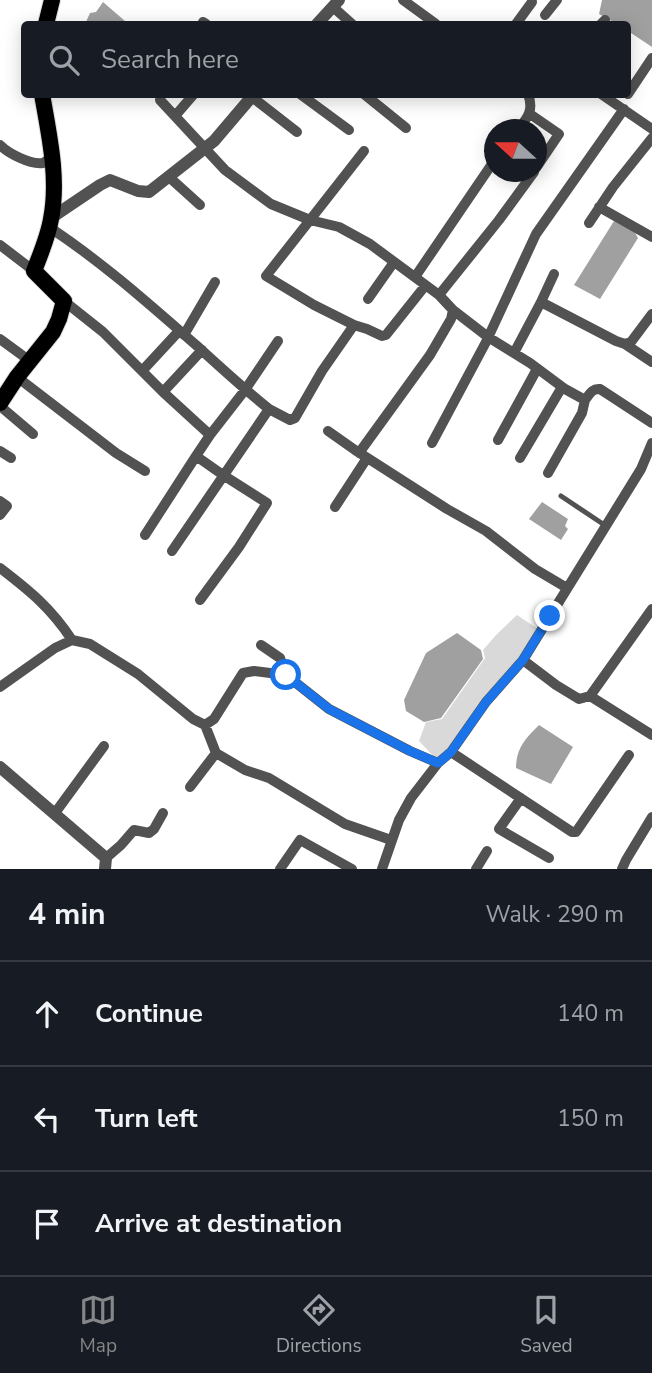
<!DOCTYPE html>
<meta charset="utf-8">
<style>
body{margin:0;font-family:"Nunito Sans",sans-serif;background:#20242c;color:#f1f3f6}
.compass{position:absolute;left:484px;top:119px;width:63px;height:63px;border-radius:50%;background:#171b24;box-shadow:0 4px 18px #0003;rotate:291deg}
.stop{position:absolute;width:21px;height:21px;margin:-16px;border:5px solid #1a73e8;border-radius:50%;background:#fff}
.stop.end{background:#1a73e8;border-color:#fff;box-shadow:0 2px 7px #0008}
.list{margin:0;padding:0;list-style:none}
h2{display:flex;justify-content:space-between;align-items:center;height:91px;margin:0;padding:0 28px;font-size:30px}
h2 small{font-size:23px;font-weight:400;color:#9ea1a6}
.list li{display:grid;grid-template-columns:46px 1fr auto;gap:21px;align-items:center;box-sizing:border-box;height:105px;padding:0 28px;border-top:2px solid #363941}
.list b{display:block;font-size:26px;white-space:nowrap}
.list em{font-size:23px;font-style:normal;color:#9ea1a6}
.icon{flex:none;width:38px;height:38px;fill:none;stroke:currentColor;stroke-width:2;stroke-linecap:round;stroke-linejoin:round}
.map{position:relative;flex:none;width:652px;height:869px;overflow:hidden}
.search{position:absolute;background:#171b24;box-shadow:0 4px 18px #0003;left:21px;right:21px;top:21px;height:77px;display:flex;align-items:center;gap:18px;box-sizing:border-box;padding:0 24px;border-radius:7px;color:#9ea1a6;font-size:26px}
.sheet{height:406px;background:#171b24}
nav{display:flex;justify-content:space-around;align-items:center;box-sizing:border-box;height:98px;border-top:2px solid #363941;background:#171b24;font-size:19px;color:#9ea1a6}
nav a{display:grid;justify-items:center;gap:4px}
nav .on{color:#858687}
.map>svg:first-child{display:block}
</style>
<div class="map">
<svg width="652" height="869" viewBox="0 0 652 869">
<rect width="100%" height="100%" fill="#fff"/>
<!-- green -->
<path fill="#d9d9d9" d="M517,615l21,14v5l-90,118 -10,9 -19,-20 7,-19 16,-3 43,-61 -2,-8 14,-16z"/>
<!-- water -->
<path fill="#a0a0a0" d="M602,0h50v47l-24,-16v-7h-11l-18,-10z
M103,2l22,19 -2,3h-38l5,-11 6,-1z
M614,221l20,10 4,7 -38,61 -26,-14z
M542,502l26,17 -3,7 3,3 -7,11 -32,-21z
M457,633l24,17 2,9 -42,59 -17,4 -18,-11 -2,-11 22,-47z
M539,725l34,22 -22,37 -35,-16c0,-20 10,-30 23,-43z"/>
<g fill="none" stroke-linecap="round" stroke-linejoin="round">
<!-- primary casing -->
<g stroke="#dbdbdb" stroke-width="18">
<path id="primary" d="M46,24l6,-24
M0,403l17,-26 36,-45 6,-13 5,-18 -30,-30c6,-16 14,-34 17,-52 8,-41 -2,-84 -9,-125"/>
</g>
<!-- service -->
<path stroke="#525252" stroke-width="5" d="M561,496l45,30"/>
<!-- minor -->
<path stroke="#525252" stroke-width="10" d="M403,0l33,24
M333,7l19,17
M545,15l12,-15
M203,22l3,2
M516,24l16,-22
M601,24l4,-4
M300,94l49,36
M364,94l42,34
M601,94l51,35
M628,94l24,-36
M252,97l45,35
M160,100l65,70 46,34 39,16 54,-69
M530,114l29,20 -23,34
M175,116l19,-22
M518,130c10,-13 16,-20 10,-36
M0,145c8,8 30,20 43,18 2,-1 7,-5 9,-7
M169,177l31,28
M599,207l53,30
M589,223l24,-36 39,-49
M49,227c53,35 100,77 147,118 24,22 48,44 73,64l-97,142
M0,245l34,26
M415,277l79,-116
M425,286l-39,49 -4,1 -15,-7 -13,-4 -40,-20 -48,-29 44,-56 29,7 31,17 69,51
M368,299l26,-37
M64,301l39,31 60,60 47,43
M541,302l13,-28
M453,310l35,27 42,26 35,26 20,11 -3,13 -34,60
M184,335l31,-53
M0,339l30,22
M625,344l27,18
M514,353l27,-51 75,39 9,3 6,-2 21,-28
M142,371l37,-40
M17,377l99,76 29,18
M163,392l39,-42
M585,400c4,-5 7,-12 15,-11l52,34
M0,406l33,28
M269,409l21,11 5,-2 27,-47 32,-46
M328,431l27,19 92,59 39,22 49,38 32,19
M498,440l39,-71
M432,443l54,-101 50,-108 88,-125
M0,451l11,7
M359,453l71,-98 21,-36 2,-9 -14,-15 60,-75 35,-48
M520,458l42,-71
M0,501l7,5 -7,9
M335,507l32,-49
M145,535l51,-79
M0,568c30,23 51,40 72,72
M200,600l39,-53 28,-44 -44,-28 -27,-19 14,-21 35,-45 33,-49
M261,645l19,13 6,17 43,34 81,42 28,12
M523,660l33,25 23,14 11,-3 62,39
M0,687l55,-39 17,-8 18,4 48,30 55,45 12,6 9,-6 29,-46 11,-2 32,4
M590,696l62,-87
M451,752l121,80h4l53,-77
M216,753l29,17 24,8 76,46 46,16
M190,787l26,-34 -11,-28
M521,798l-22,31 50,29
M55,813l49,-67
M106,858l15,-13 13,-15 15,3 5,-4 9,-16
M280,869l20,-29 52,29
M382,869l17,-49 12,-22 27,-35 13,-11 35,-50 37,-42 118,-191 11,-26
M476,869l11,-18
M622,869l4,-9 26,-43"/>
<!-- tertiary -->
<path stroke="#525252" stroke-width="12" d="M317,24l22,-24
M51,218l49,-33 10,-5 28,11 11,1 65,-51 40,-47
M0,767l106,91 -1,11"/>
<!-- primary -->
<use href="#primary" stroke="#000" stroke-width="16"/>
</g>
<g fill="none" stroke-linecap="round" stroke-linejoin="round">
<!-- route -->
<path stroke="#1a73e8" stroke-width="9" d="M286,675l43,34 81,42 28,12 13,-11 35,-50 37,-42 27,-44"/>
</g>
</svg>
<svg class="compass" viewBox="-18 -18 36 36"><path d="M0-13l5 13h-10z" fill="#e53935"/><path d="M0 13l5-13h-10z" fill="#9ea1a6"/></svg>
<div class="stop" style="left:286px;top:675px"></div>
<div class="stop end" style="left:550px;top:616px"></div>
<div class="search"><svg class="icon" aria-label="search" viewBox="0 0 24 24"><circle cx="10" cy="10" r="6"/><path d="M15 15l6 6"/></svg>Search here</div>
</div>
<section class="sheet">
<h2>4 min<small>Walk · 290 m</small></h2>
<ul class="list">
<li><svg class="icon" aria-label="ahead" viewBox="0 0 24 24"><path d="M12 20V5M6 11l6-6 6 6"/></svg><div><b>Continue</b></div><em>140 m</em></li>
<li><svg class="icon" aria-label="left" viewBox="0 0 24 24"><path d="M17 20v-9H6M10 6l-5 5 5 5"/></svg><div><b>Turn left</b></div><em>150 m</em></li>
<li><svg class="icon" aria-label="arrive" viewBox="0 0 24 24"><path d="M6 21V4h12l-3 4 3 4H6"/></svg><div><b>Arrive at destination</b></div></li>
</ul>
</section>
<nav>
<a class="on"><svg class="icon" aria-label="map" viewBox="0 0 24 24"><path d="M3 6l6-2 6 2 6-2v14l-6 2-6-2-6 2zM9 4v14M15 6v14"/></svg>Map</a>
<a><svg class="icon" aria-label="directions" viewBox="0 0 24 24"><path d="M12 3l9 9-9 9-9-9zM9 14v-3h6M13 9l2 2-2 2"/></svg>Directions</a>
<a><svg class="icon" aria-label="saved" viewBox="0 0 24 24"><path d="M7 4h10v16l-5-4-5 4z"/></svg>Saved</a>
</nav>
